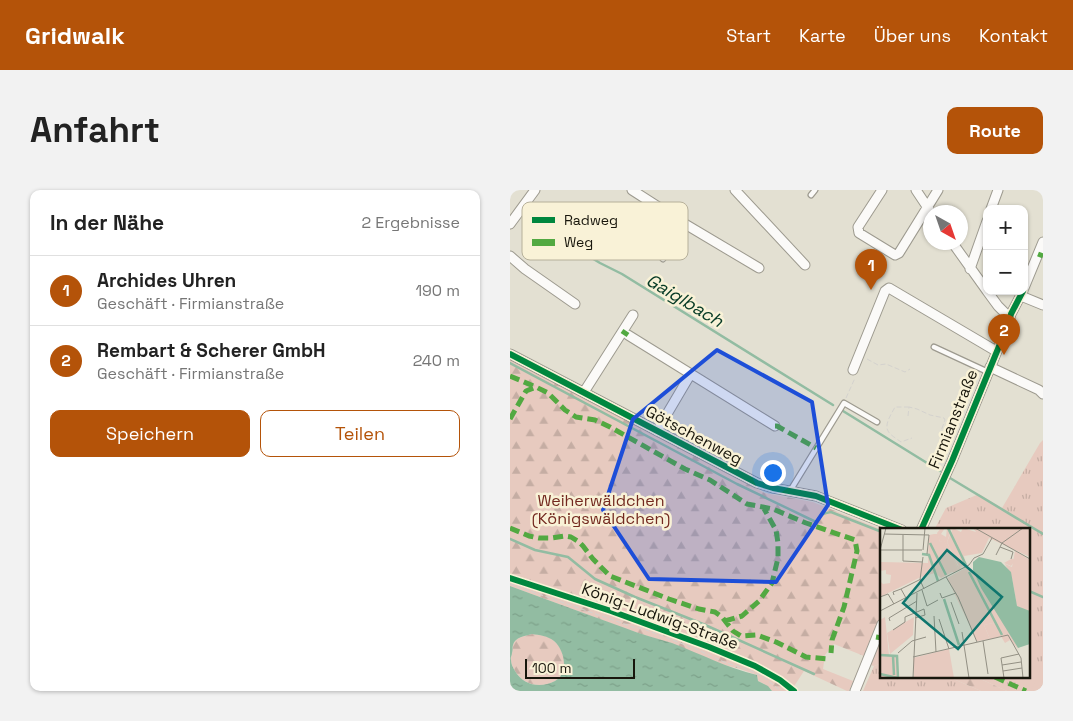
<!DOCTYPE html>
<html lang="de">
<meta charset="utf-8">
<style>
body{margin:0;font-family:"Space Grotesk",sans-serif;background:#f2f2f2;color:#222}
.controls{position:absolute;right:15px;top:15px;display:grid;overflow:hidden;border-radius:10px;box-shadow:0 1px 4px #0004}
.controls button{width:45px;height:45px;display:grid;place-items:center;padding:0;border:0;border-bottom:1px solid #e0e0e0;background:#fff;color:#222;font:25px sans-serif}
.compass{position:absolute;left:413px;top:15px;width:45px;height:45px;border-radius:50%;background:#fff;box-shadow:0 1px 4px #0004;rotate:140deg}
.scale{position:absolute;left:15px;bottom:12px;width:110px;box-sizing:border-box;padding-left:5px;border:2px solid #18160c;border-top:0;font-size:14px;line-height:18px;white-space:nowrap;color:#18160c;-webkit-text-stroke:4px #f9f2d7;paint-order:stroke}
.you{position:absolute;left:262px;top:282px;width:18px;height:18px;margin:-12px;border:4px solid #fff;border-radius:50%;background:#1a73e8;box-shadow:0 0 0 8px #1a73e833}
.badge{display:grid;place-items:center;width:32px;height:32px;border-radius:50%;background:#b45309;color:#fff;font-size:16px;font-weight:700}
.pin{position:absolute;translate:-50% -41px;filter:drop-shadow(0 1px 2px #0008)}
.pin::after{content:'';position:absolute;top:26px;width:18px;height:15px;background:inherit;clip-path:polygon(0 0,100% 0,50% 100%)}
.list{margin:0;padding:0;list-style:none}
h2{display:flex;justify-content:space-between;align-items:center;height:65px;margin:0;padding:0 20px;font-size:21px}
h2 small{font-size:16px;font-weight:400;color:#767676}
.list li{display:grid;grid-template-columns:32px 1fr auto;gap:15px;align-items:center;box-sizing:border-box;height:70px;padding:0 20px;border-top:1px solid #e0e0e0}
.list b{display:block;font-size:19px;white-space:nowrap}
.list p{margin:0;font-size:16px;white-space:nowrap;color:#767676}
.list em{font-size:16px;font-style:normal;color:#767676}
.actions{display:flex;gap:10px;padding:15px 20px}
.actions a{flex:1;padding:11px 0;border:1px solid #b45309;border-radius:10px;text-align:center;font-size:18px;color:#b45309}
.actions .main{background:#b45309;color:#fff}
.map{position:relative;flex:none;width:533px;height:501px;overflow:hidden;border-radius:10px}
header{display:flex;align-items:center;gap:30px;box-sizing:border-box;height:70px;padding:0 25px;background:#b45309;color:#fff}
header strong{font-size:24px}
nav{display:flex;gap:28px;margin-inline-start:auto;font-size:18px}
.intro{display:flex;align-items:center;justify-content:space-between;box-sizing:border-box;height:120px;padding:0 30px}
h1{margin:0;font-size:35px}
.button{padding:12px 22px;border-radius:10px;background:#b45309;color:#fff;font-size:18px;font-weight:700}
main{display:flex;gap:30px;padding:0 30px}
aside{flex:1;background:#fff;border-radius:10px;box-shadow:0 1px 4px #0004}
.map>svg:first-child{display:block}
</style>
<header>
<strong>Gridwalk</strong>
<nav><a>Start</a><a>Karte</a><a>Über uns</a><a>Kontakt</a></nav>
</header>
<div class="intro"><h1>Anfahrt</h1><a class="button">Route</a></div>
<main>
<aside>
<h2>In der Nähe<small>2 Ergebnisse</small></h2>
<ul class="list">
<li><span class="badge">1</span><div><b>Archides Uhren</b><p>Geschäft · Firmianstraße</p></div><em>190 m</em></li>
<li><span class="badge">2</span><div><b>Rembart &amp; Scherer GmbH</b><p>Geschäft · Firmianstraße</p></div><em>240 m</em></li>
</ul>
<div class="actions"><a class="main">Speichern</a><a>Teilen</a></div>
</aside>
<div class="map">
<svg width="533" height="501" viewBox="0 0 533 501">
<defs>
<pattern id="grass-tufts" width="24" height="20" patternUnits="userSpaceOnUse" patternTransform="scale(1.25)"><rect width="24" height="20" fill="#e7cabf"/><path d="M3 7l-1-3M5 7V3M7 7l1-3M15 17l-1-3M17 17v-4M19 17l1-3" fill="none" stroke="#c5ada3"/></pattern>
<pattern id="forest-firs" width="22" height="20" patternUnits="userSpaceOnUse" patternTransform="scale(1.25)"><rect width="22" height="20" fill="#e7cabf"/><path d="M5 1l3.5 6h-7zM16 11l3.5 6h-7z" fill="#c5ada3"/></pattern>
<pattern id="water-ripples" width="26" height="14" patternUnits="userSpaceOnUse" patternTransform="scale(1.25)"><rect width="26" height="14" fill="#92bca2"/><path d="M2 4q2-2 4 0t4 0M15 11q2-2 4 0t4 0" fill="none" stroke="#7da18a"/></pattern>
</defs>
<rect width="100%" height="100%" fill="#e3e0d2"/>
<!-- grass -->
<path fill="url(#grass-tufts)" d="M533,250v251h-36l-31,-14h53v-147h-95l12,-22 33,-14 23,14 38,-65z
M372,473v14h67l32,14h-118l11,-25z"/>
<!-- forest -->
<path fill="url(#forest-firs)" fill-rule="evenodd" d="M0,169l255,134 48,9 70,28h-1v85l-33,76h-2l-43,-20 -13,20h-19l-8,-7 -6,-3 -1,-6 -20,-7 -13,-3 -52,-21 -46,-15 -116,-43zM324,454l30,12 -11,25 -30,-12 2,-14z
M22,444c7,1 16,1 22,7 11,8 15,32 1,40 -14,8 -32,4 -40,-10 -2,-3 -4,-7 -4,-11 -1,-3 1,-4 1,-7 1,-2 0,-6 1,-8 2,-8 12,-9 19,-11z
M372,446v27l-8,3 -4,-1z
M439,487h27l31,14h-26z"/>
<!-- pitch -->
<path fill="#e7cabf" d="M532,476h1v25h-12z"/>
<!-- water -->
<path fill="url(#water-ripples)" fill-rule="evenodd" d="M0,396c38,14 76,28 115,42 15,6 31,10 47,15 29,11 55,25 85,32l1,6 10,5 4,5h-262zM22,444c7,1 16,2 22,7 11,9 15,33 1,40 -15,8 -32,4 -40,-10 -2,-3 -4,-7 -4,-11 -1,-3 1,-4 1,-7 1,-3 0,-5 1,-8 2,-8 12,-9 19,-11z"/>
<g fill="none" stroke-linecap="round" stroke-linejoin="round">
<!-- stream -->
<path stroke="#92bca2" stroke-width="2.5" d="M15,27l75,46 22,11 211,131
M0,173l227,121 79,38c4,-7 7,-9 15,-10l51,20
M333,221l97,60
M440,288l93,56
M0,349l25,11 33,7 27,22 40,18 68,27 111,50
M519,401l14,6"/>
<!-- service casing -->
<g stroke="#9d9a8f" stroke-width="7">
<path id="service" d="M301,5l4,-5
M153,69l22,-35
M424,157l54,25
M280,301l54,-88 33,19"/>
</g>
<!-- minor casing -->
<g stroke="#9d9a8f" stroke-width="11">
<path id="minor" d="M122,0l53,34 74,44
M225,0l70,75
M372,0l-24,37 1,6 36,22 4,-2 39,-63
M406,0l14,21
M481,19l7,-19
M0,34l25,-34
M442,52l35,49
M0,66l15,13 50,35
M460,79l17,-48
M514,98l19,-46
M477,101l11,15 8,8h5
M511,106l22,9
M118,145l147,91
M0,164l247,129 16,5 43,8 86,34
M480,177l49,23 4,4
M343,180l32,-79 4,-3 107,63
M74,202l49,-77
M147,241l33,-56
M411,340l31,-69 57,-139 2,-8 12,-23
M345,501l27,-67"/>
</g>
<!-- path -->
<path stroke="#d4d2ce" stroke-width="1" stroke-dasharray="5 2.5" stroke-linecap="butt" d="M357,169l11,6 8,-1 19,8 5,-3
M336,208l9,-20
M399,217h-14c-3,6 -11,17 -7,24 2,4 9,8 13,11l11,-4
M398,226l1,-9 8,2 13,6 14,3 1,2 -4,11
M0,394l123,43 8,1 55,21 28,13 25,8 13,6 19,15"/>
<!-- service -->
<use href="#service" stroke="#fbfaf8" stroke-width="4.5"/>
<!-- minor -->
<use href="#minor" stroke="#fbfaf8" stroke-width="9"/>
<!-- quiet -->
<path stroke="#52a941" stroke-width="5" stroke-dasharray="10 5" stroke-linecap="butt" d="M90,35l19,11 6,-10
M528,64l5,2
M112,141l6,4
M0,186l26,11
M0,229l16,-28 10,-4 12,6 17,17 11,7 19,3 15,7 75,42 25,11 37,24 26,5 33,14 49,17 2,11 -13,56 -12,33 -1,13
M265,236h2l39,22
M0,338l19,8 10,2h13l13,-2 6,1 8,5 4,4 10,13 17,17 59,23 30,10 16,3 7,5 11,14 8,5 16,-1 19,7 30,15 22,2
M215,431l17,-5 17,-15 13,-18 6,-25v-15l-2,-13 -13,-23
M366,447l6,1
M485,487l31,14"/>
<!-- cycleway casing -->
<g stroke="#f9f2d7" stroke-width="9">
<path id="cycleway" d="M0,164l247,129 16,5 43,8 86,34
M411,340l31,-69 57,-139 2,-8 12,-23
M0,388l101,33 98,36 46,19 25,14 14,11"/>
</g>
<!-- cycleway -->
<use href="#cycleway" stroke="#00873e" stroke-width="6"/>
</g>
<!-- marked area -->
<path fill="#1d4ed8" fill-opacity="0.2" stroke="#1d4ed8" stroke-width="4" stroke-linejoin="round" d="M207,160l95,52 16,103 -52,77 -127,-3 -46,-69 30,-91z"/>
<g text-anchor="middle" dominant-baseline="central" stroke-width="5" stroke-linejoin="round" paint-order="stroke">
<!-- street labels -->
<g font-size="16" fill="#18160c" stroke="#f9f2d7">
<text transform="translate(443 229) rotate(-68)">Firmianstraße</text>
<text transform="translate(184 245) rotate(28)">Götschenweg</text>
<text transform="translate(150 426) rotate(20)">König-Ludwig-Straße</text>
</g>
<!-- park labels -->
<g font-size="16" fill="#73291f" stroke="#f9f2d7">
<text x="91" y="310">Weiherwäldchen<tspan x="91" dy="18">(Königswäldchen)</tspan></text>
</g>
<!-- water labels -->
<g font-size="18" font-style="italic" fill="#073b26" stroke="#f9f2d7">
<text transform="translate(175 110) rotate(31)">Gaiglbach</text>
</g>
</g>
<!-- overview -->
<g transform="translate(370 338)">
<rect width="150" height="150" fill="#e3e0d2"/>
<path d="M73,0l8,4 2,-4 13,4 -3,-4h57v29l-41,-19 -7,15 -18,3 2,10 -7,1 -12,-25zM54,6h4l2,8 4,-2 14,29 -17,9 -6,-5 -14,4 -41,20v-16l3,3 7,-1 1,-8 -5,-1v-4l-6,1v-9l48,1 1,-28zM131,31l19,1 -1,52 -12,-5 -6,-35 -6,-8 7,4 3,-7 -4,5 -7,-3zM5,89l4,38 8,1 1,22h-18v-58zM113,95l9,13 -12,3 -6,-14z" fill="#e7cabf"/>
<path d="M61,0h4l-4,6 5,3 1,-9h5l-5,14 11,24 4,2 -9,5 -1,-3 6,-1 -14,-28 -4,1 -3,-9zM135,23l15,9v22l-12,2 -1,5h13v11l-13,3 3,3 10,-4 -1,10 -12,-6 -3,-24 -9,-18 7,3zM87,39l3,6 4,-1 45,78 -9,-10 -5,3 -12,-20 -9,2 6,14 -13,2 -30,-63zM69,121l5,29h-40l-1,-20z" fill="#e7cabf"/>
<path d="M34,89l-1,18 -23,19 -3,-21z" fill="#e7cabf"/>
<path d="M99,29l22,5 10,10 6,34 13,5v33l-12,4 -37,-60 -8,-18v-8z" fill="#92bca2"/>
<path fill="none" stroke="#92bca2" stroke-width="2.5" d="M68,0l18,37M50,15l16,32M42,26l7,1 9,26M89,44l33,63M64,71l15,46M0,127l17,1 1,22M13,128l1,19M0,146l18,4"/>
<path fill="none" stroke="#928f83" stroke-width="1" d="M95,0l55,31M4,6l45,1 -2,19M23,7v26l19,1M120,19l13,5 -2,7M0,22h42M0,22l6,-22M43,22l2,-22M116,27l6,-12 21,-15M43,29l-3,23 4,9M66,49l12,20 19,45M21,61l20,-10M42,62l5,16 11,-6M60,65l2,5 14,-5M14,67l-1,-3 8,-3 5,9M0,69l8,-3 6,10M71,74l8,22M0,83l89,-46 5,-7 9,-4 9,-16M54,88l2,36M59,91l10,30M10,93l-1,-3 28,-17M13,102l12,-8v-5l19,-8 1,6 -10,3M82,104l7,46M103,113l5,33M18,125l14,-12 14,-4M33,129l95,-22 13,23 2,20M122,137l19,-3M123,143l19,-3M33,150l4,-85M124,150l-3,-20 18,-4"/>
<path fill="#0f766e" fill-opacity="0.15" stroke="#0f766e" stroke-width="2.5" d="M67,22l55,47 -44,52 -55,-46z"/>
<rect width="150" height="150" fill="none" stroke="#18160c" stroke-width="2.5"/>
</g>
<!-- legend -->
<rect x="12" y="12" width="166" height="58" rx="8" fill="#f9f2d7" stroke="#b6b09a" stroke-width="1"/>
<rect x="22" y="27" width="23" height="6" fill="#00873e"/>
<rect x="22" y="49" width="23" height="7" fill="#52a941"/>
<g font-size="14" fill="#18160c">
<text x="54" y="35">Radweg</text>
<text x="54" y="57">Weg</text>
</g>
</svg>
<div class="controls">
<button>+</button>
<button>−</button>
</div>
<svg class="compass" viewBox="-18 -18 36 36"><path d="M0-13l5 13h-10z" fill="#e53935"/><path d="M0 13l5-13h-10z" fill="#767676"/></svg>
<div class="scale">100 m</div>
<div class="you"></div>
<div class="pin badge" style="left:361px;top:100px">1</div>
<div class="pin badge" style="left:494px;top:165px">2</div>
</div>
</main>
